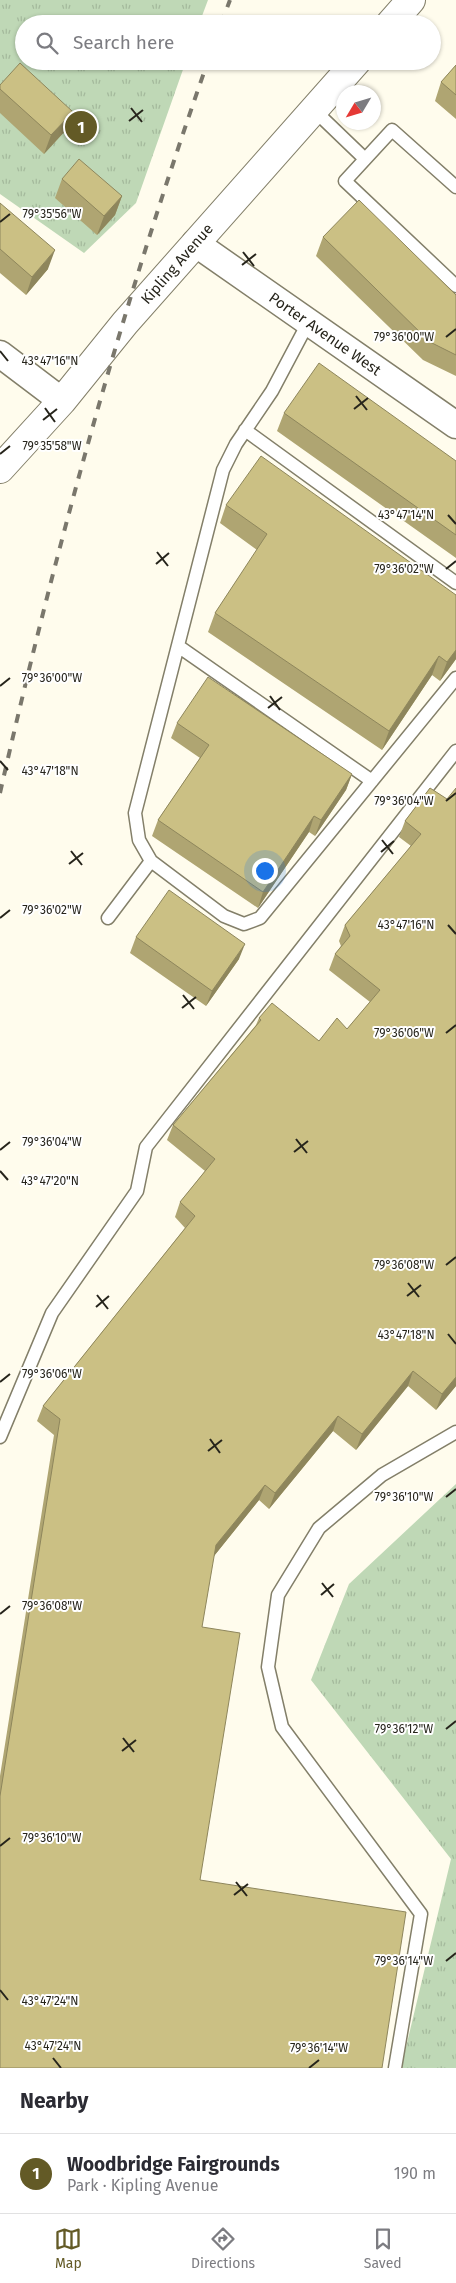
<!DOCTYPE html>
<meta charset="utf-8">
<style>
body{margin:0;font-family:"Fira Sans",sans-serif;background:#f7f7f7;color:#2b2b33}
.compass{position:absolute;left:336px;top:85px;width:45px;height:45px;border-radius:50%;background:#fff;box-shadow:0 1px 4px #0004;rotate:232deg}
.you{position:absolute;left:264px;top:870px;width:18px;height:18px;margin:-12px;border:4px solid #fff;border-radius:50%;background:#1a73e8;box-shadow:0 0 0 8px #1a73e833}
.badge{display:grid;place-items:center;width:32px;height:32px;border-radius:50%;background:#635a26;color:#fff;font-size:16px;font-weight:700}
.pin{position:absolute;translate:-50% -50%;border:2px solid #fff;box-shadow:0 1px 5px #0006}
.list{margin:0;padding:0;list-style:none}
h2{display:flex;justify-content:space-between;align-items:center;height:65px;margin:0;padding:0 20px;font-size:21px}
h2 small{font-size:16px;font-weight:400;color:#7c7c81}
.list li{display:grid;grid-template-columns:32px 1fr auto;gap:15px;align-items:center;box-sizing:border-box;height:80px;padding:0 20px;border-top:1px solid #e1e1e2}
.list b{display:block;font-size:19px;white-space:nowrap}
.list p{margin:0;font-size:16px;white-space:nowrap;color:#7c7c81}
.list em{font-size:16px;font-style:normal;color:#7c7c81}
.icon{flex:none;width:28px;height:28px;fill:none;stroke:currentColor;stroke-width:2;stroke-linecap:round;stroke-linejoin:round}
.map{position:relative;flex:none;width:456px;height:2068px;overflow:hidden}
.search{position:absolute;background:#fff;box-shadow:0 1px 4px #0004;left:15px;right:15px;top:15px;height:55px;display:flex;align-items:center;gap:12px;box-sizing:border-box;padding:0 18px;border-radius:28px;color:#7c7c81;font-size:19px}
.sheet{height:145px;background:#fff}
nav{display:flex;justify-content:space-around;align-items:center;box-sizing:border-box;height:70px;border-top:1px solid #e1e1e2;background:#fff;font-size:14px;color:#7c7c81}
nav a{display:grid;justify-items:center;gap:2px}
nav .on{color:#635a26}
.map>svg:first-child{display:block}
</style>
<div class="map">
<svg width="456" height="2068" viewBox="0 0 456 2068">
<defs>
<pattern id="park-tufts" width="24" height="20" patternUnits="userSpaceOnUse" patternTransform="scale(1.25)"><rect width="24" height="20" fill="#bfd8b6"/><path d="M3 7l-1-3M5 7V3M7 7l1-3M15 17l-1-3M17 17v-4M19 17l1-3" fill="none" stroke="#a4b99c"/></pattern>
</defs>
<rect width="100%" height="100%" fill="#fffced"/>
<!-- park -->
<path fill="url(#park-tufts)" d="M0,0h208l-9,24h-175v37h162l-50,142 -52,50 -84,-59z
M456,1484v584h-55l50,-209 -140,-179 38,-96z"/>
<g fill="none" stroke-linecap="round" stroke-linejoin="round">
<!-- service casing -->
<g stroke="#837f69" stroke-width="15">
<path id="service" d="M314,110l51,49
M456,187l-64,-57 -47,51 111,105
M308,323l-36,68 -36,53 -13,26 -88,343 4,27 12,21 73,55 20,8 16,-6 196,-240
M245,430l211,153
M178,646l194,135
M108,918l43,-57
M0,1437l52,-124 85,-122 9,-44 310,-396
M395,2068l26,-154 -139,-187 -14,-60 10,-72 41,-67 63,-53 74,-43"/>
</g>
<!-- minor casing -->
<g stroke="#837f69" stroke-width="29">
<path id="minor" d="M195,243l261,182
M0,354l62,47"/>
</g>
<!-- tertiary casing -->
<g stroke="#837f69" stroke-width="30">
<path id="tertiary" d="M390,24l21,-24
M0,469l62,-68 63,-78 232,-262"/>
</g>
<!-- service -->
<use href="#service" stroke="#fff" stroke-width="12"/>
<!-- minor -->
<use href="#minor" stroke="#fff" stroke-width="26"/>
<!-- tertiary -->
<use href="#tertiary" stroke="#fff" stroke-width="28"/>
<!-- rail -->
<path stroke="#7a776c" stroke-width="4" stroke-dasharray="9 9" stroke-linecap="butt" d="M221,24l9,-24
M0,793c56,-247 124,-493 208,-732"/>
</g>
<!-- wall -->
<path fill="#afa572" d="M456,65v54l-21,-18 6,-19z
M0,85l73,27 -7,18 -22,24 -44,-41z
M62,179l60,17 -7,19 -18,20 -42,-37z
M0,203l48,66 -22,26 -26,-22z
M323,237l133,58v81l-33,-16 -107,-104z
M284,413l172,48v97l-179,-127z
M226,505l230,90v64l-16,22 -8,-6 -50,75 -174,-118 7,-19 42,-63 -37,-27z
M177,723l175,51 -6,16 -31,46 -6,-4 -51,76 -106,-72 6,-16 42,-62 -29,-20z
M430,788l26,598 -20,24 -28,-24 -52,64 -23,-19 -64,78 -10,-9 -45,56 -214,512v-292l54,-341 -17,-14 6,-15 142,-178 -10,-11 5,-15 25,-31 -38,-31 6,-15 83,-100 3,-7 60,23 28,-12 23,-27 -41,-32 6,-16 6,-8 -2,-5 6,-16 66,-79 -12,-9 6,-16z
M136,937l103,22 -33,47 -76,-53z"/>
<!-- shaded-wall -->
<path fill="#8e865c" d="M73,112l-7,18 -22,24 7,-19z
M122,196l-7,19 -18,20 7,-19z
M55,250l-7,19 -22,26 6,-18z
M456,650v9l-16,22 7,-19z
M439,656l-7,19 -50,75 7,-19z
M352,774l-6,16 -31,46 6,-16z
M314,816l-5,16 -51,76 5,-16z
M245,944l-6,15 -33,47 6,-15z
M413,1371l-5,15 -52,64 6,-16z
M456,1377v9l-20,24 6,-16z
M338,1416l-5,15 -64,78 6,-16z
M265,1485l-6,15 -49,61 6,-16z"/>
<!-- building -->
<path fill="#cbc084" stroke="#8e865c" d="M20,63l53,49 -22,23 -51,-46v-4z
M456,65v30l-15,-13z
M79,159l43,37 -18,20 -42,-37z
M359,200l97,95v60l-26,-13 -107,-105z
M0,203l55,47 -23,27 -32,-28z
M319,363l137,98v74l-172,-122z
M261,456l195,139v55l-9,12 -8,-6 -50,75 -174,-118 52,-79 -41,-29z
M208,677l144,97 -31,46 -7,-4 -51,76 -105,-72 51,-75 -32,-22z
M430,788l17,11 9,-11v589l-14,17 -29,-23 -51,63 -24,-18 -63,77 -10,-8 -49,60 -14,82 38,6 -40,247 206,32 -24,156h-382v-272l60,-377 -17,-13 152,-190 -15,-14 35,-43 -42,-34 88,-105 -2,-2 13,-15 47,38 18,-23 10,11 33,-39 -45,-36 15,-18 -5,-11 76,-91 -16,-13z
M169,890l76,54 -33,47 -76,-54z"/>
<!-- ticks -->
<path fill="none" stroke="#26241b" stroke-width="2" d="M131,108l11,14M129,121l14,-11M0,222l10,-8M243,252l11,14M242,265l14,-11M446,337l10,-8M0,351l8,10M356,396l11,14M45,408l10,14M354,409l14,-11M43,420l14,-11M0,454l10,-8M448,515l8,9M157,552l11,14M156,564l13,-11M446,569l10,-8M0,686l10,-8M270,696l10,14M268,708l14,-11M0,761l8,9M446,801l10,-8M382,840l11,14M71,851l11,14M381,852l13,-11M69,864l14,-11M0,918l10,-8M448,925l8,9M183,995l11,14M182,1008l14,-11M446,1033l10,-8M296,1139l11,14M0,1150l10,-8M294,1152l14,-11M0,1171l8,9M446,1265l10,-8M408,1283l11,14M97,1295l11,14M407,1296l14,-11M96,1307l13,-11M448,1334l8,10M0,1382l10,-8M210,1439l10,14M208,1451l14,-11M446,1497l10,-8M322,1583l11,14M321,1595l13,-11M0,1614l10,-8M446,1729l10,-8M123,1738l11,14M122,1751l14,-11M0,1846l10,-8M236,1882l11,14M234,1895l14,-11M446,1961l10,-8M0,1990l8,10M53,2058l8,10M309,2068l10,-8"/>
<g text-anchor="middle" dominant-baseline="central" stroke-width="4" stroke-linejoin="round" paint-order="stroke">
<!-- street labels -->
<g font-size="15" fill="#26241b" stroke="#fff">
<text transform="translate(177 264) rotate(-49)">Kipling Avenue</text>
<text transform="translate(325 334) rotate(35)">Porter Avenue West</text>
</g>
</g>
<g font-size="12" text-anchor="middle" fill="#26241b" stroke="#fff" stroke-width="4" stroke-linejoin="round" paint-order="stroke">
<text x="52" y="218">79°35'56"W</text>
<text x="404" y="341">79°36'00"W</text>
<text x="50" y="365">43°47'16"N</text>
<text x="52" y="450">79°35'58"W</text>
<text x="406" y="519">43°47'14"N</text>
<text x="404" y="573">79°36'02"W</text>
<text x="52" y="682">79°36'00"W</text>
<text x="50" y="775">43°47'18"N</text>
<text x="404" y="805">79°36'04"W</text>
<text x="52" y="914">79°36'02"W</text>
<text x="406" y="929">43°47'16"N</text>
<text x="404" y="1037">79°36'06"W</text>
<text x="52" y="1146">79°36'04"W</text>
<text x="50" y="1185">43°47'20"N</text>
<text x="404" y="1269">79°36'08"W</text>
<text x="406" y="1339">43°47'18"N</text>
<text x="52" y="1378">79°36'06"W</text>
<text x="404" y="1501">79°36'10"W</text>
<text x="52" y="1610">79°36'08"W</text>
<text x="404" y="1733">79°36'12"W</text>
<text x="52" y="1842">79°36'10"W</text>
<text x="404" y="1965">79°36'14"W</text>
<text x="50" y="2005">43°47'24"N</text>
<text x="53" y="2050">43°47'24"N</text>
<text x="319" y="2052">79°36'14"W</text>
</g>
</svg>
<svg class="compass" viewBox="-18 -18 36 36"><path d="M0-13l5 13h-10z" fill="#e53935"/><path d="M0 13l5-13h-10z" fill="#7c7c81"/></svg>
<div class="you"></div>
<div class="pin badge" style="left:81px;top:127px">1</div>
<div class="search"><svg class="icon" aria-label="search" viewBox="0 0 24 24"><circle cx="10" cy="10" r="6"/><path d="M15 15l6 6"/></svg>Search here</div>
</div>
<section class="sheet">
<h2>Nearby<small></small></h2>
<ul class="list">
<li><span class="badge">1</span><div><b>Woodbridge Fairgrounds</b><p>Park · Kipling Avenue</p></div><em>190 m</em></li>
</ul>
</section>
<nav>
<a class="on"><svg class="icon" aria-label="map" viewBox="0 0 24 24"><path d="M3 6l6-2 6 2 6-2v14l-6 2-6-2-6 2zM9 4v14M15 6v14"/></svg>Map</a>
<a><svg class="icon" aria-label="directions" viewBox="0 0 24 24"><path d="M12 3l9 9-9 9-9-9zM9 14v-3h6M13 9l2 2-2 2"/></svg>Directions</a>
<a><svg class="icon" aria-label="saved" viewBox="0 0 24 24"><path d="M7 4h10v16l-5-4-5 4z"/></svg>Saved</a>
</nav>
